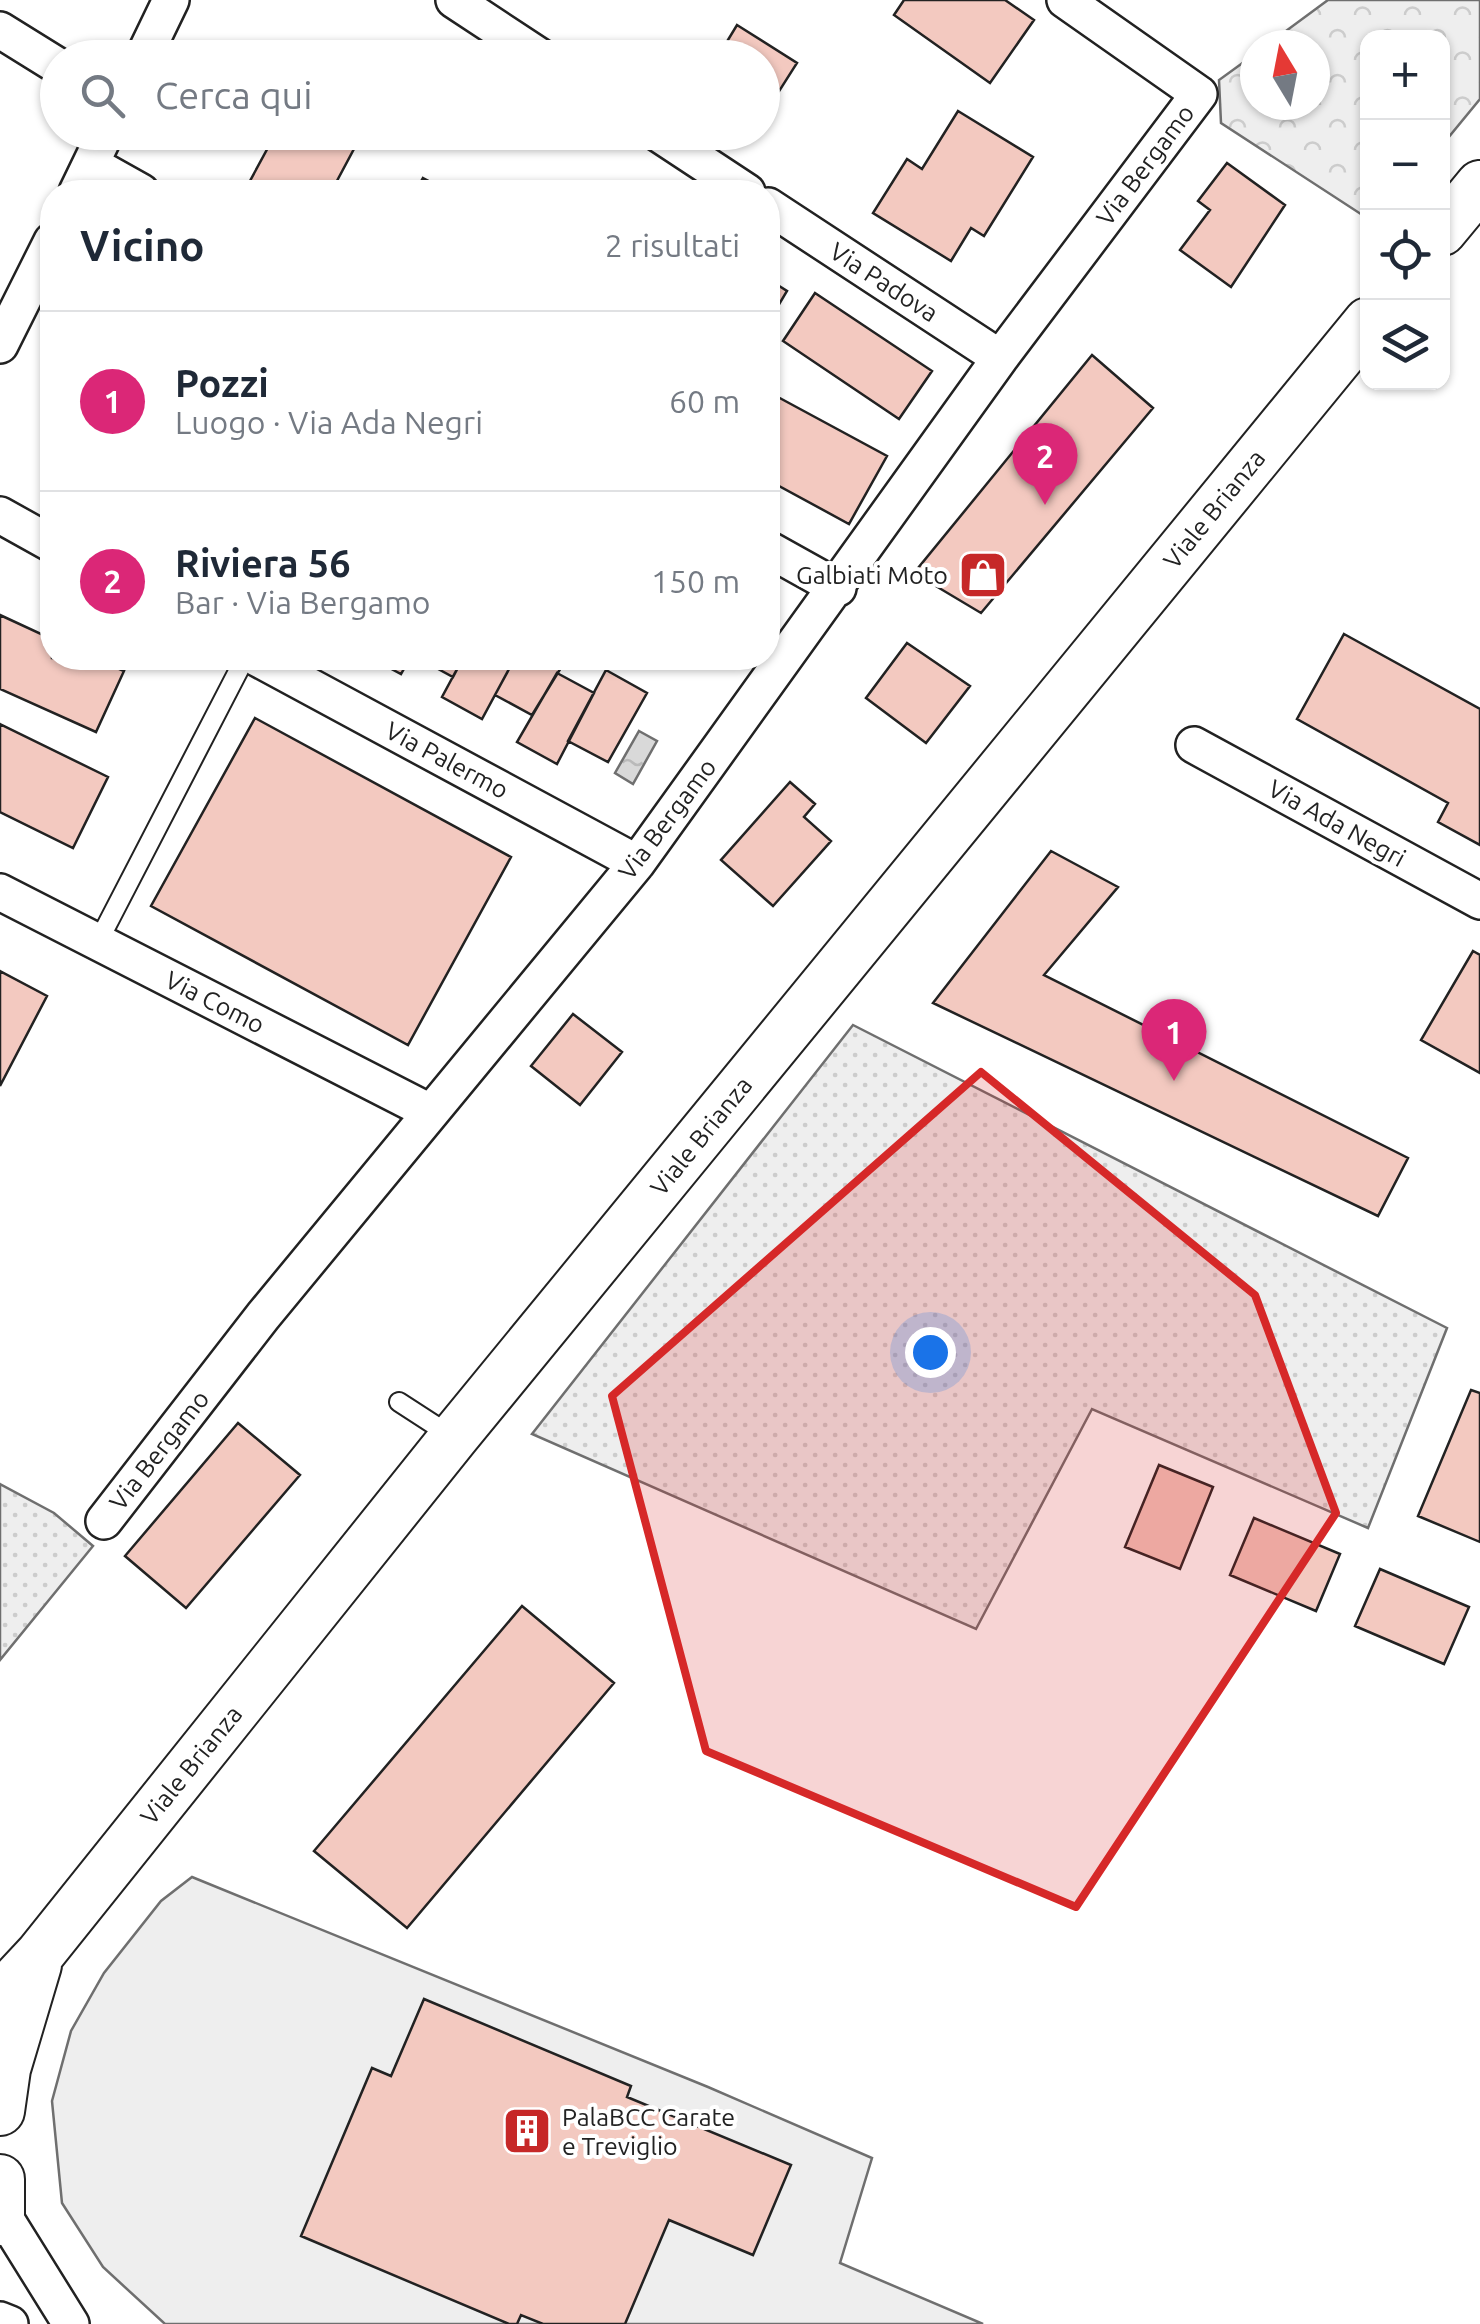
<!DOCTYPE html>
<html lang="it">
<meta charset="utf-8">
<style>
body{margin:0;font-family:Ubuntu,sans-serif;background:#f6f6f7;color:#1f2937}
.controls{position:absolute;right:30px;top:30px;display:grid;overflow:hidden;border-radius:20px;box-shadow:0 2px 8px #0004}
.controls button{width:90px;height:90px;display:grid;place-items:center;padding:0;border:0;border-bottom:2px solid #e0e1e3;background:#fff;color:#1f2937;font:50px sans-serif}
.compass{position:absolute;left:1240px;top:30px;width:90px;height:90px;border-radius:50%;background:#fff;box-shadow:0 2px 8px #0004;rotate:350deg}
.you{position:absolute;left:930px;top:1352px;width:35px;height:35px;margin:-25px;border:8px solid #fff;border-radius:50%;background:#1a73e8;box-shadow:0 0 0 15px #1a73e833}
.badge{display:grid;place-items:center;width:65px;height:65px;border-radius:50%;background:#db2777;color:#fff;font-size:32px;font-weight:700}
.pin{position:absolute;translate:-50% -82px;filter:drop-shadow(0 2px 5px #0008)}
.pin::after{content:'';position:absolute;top:52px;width:35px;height:30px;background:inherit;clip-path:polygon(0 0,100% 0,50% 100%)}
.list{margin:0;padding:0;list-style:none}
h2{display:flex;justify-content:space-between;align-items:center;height:130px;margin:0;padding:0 40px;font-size:42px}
h2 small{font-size:32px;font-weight:400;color:#747a83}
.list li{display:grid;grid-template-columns:65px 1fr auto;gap:30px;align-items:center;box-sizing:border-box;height:180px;padding:0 40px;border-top:2px solid #e0e1e3}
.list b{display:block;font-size:38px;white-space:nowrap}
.list p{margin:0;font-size:32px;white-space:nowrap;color:#747a83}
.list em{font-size:32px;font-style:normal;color:#747a83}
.icon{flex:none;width:55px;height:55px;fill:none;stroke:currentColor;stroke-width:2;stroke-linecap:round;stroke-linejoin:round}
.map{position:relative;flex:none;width:1480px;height:2324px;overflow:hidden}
.search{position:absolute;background:#fff;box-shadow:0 2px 8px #0004;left:40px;top:40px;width:740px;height:110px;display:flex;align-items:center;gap:25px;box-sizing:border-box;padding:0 35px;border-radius:55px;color:#747a83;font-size:38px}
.panel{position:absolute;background:#fff;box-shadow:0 2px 8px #0004;left:40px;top:180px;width:740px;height:490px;border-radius:40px}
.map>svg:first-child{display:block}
</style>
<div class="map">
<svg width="1480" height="2324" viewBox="0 0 1480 2324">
<defs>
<pattern id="grass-dots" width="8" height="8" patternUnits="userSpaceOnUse" patternTransform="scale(2.5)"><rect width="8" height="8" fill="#eee"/><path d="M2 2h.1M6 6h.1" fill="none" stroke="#ccc" stroke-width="1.8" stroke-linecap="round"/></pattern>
<pattern id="park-crowns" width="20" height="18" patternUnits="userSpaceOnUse" patternTransform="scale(2.5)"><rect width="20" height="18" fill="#eee"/><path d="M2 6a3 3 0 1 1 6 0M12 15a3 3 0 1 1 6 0" fill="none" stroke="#ccc"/></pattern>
<pattern id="water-ripples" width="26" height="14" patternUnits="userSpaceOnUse" patternTransform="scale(2.5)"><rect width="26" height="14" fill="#d9d9d9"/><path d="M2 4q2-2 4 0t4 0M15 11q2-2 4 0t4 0" fill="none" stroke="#bababa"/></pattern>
</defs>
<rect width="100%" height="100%" fill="#fff"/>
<!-- grass -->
<path fill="url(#grass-dots)" stroke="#6f6f6f" stroke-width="2.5" d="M853,1025l594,303 -79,200 -276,-119 -116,220 -444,-195z
M0,1484l54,29 39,33 -93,114z"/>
<!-- park -->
<path fill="url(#park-crowns)" stroke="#6f6f6f" stroke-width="2.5" d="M1328,0h152v99l-37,45 -1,-106h-74l-1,180 -146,-95 -2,-43 36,-26v51h60v-60h-48z"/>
<!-- garden -->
<path fill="#eee" stroke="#6f6f6f" stroke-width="2.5" d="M192,1877l516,210 164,71 -32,105 143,61h-818l-62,-57 -41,-64 -10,-102 19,-70 33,-58 57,-72z"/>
<!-- water -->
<path fill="url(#water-ripples)" stroke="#6f6f6f" stroke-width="2.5" d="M639,731l18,10 -24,43 -18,-11z"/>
<!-- building -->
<path fill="#f3c9c0" stroke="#222" stroke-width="2.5" d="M904,0h101l29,20 -44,63 -96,-68z
M737,25l60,38 -35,55v-60h-45z
M958,111l75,46 -49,79 -13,-8 -20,33 -78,-48 34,-54 15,10z
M253,132h110l-32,60h-87l27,-50z
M1227,163l58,42 -54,82 -51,-37 30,-40 -12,-9z
M423,178l27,14h-35z
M768,279l19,12 -19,32z
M815,293l117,78 -33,48 -116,-78z
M1092,355l61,53 -172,205 -67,-40z
M776,396l111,60 -38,68 -81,-44v-68z
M0,615l52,24v19h42l30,13 -28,61 -96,-43z
M1344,634l136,75v136l-42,-23 10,-19 -151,-84z
M907,643l63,43 -44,57 -60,-45z
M371,658h39l-9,16z
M418,658h45l-10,19z
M463,658h52l-33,61 -40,-22z
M515,658h52l-35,57 -37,-20z
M606,670l41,23 -39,69 -40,-21z
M557,673l37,20 -37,71 -40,-22z
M255,718l256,139 -103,188 -257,-139z
M0,724l108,53 -35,71 -73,-36z
M790,782l25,22 -11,13 27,24 -58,65 -52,-46z
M1051,851l67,36 -74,88 364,183 -30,58 -445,-213z
M1473,951l7,4v118l-59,-33z
M0,971l47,25 -47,90z
M573,1014l49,38 -42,53 -49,-39z
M1471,1390l9,3v149l-62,-26z
M238,1423l62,52 -114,133 -61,-52z
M1159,1465l54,22 -33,82 -55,-22z
M1254,1518l86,36 -24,57 -86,-36z
M1380,1569l89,38 -25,57 -89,-38z
M522,1606l92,77 -207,245 -93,-77z
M424,1999l207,87 -4,11 164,68 -38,90 -84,-35 -44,104h-82l-22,-9 -4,9h-8l-208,-88 71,-168 19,8z"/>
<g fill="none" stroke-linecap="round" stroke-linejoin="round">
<!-- service casing -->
<g stroke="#222" stroke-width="22">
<path id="service" d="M98,942l147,-284
M399,1402l54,35"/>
</g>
<!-- minor casing -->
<g stroke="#222" stroke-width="40">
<path id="minor" d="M454,0l88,58
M0,30l58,36
M143,58l28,-58
M656,132l91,60
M91,164l50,28
M77,192l29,-60
M768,206l232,152
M0,345l52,-104
M0,515l52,29
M768,549l70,39
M257,658l380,205
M1194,745l286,156
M0,892l430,220
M104,1521l159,-205 374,-453 363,-505 199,-264 -134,-94
M2,2213l69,111
M0,2320l10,4"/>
</g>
<!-- secondary casing -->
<g stroke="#222" stroke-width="52">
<path id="secondary" d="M1442,231l38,-46
M0,1997l40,-43 414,-517 914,-1115
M0,2111l6,-42 31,-104
M0,2179v42"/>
</g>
<!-- service -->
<use href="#service" stroke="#fff" stroke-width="18"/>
<!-- minor -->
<use href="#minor" stroke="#fff" stroke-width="35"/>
<!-- secondary -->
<use href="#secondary" stroke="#fff" stroke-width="48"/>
</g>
<!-- marked area -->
<path fill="#d62828" fill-opacity="0.2" stroke="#d62828" stroke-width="8" stroke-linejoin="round" d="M981,1072l274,223 81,218 -260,394 -370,-156 -94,-355z"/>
<!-- icons -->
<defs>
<g id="shop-square" transform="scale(2.5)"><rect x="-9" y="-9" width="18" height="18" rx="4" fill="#c62828" stroke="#fff"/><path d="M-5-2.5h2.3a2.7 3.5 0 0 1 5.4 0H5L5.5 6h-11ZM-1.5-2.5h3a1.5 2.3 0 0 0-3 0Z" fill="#fff"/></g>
<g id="building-square" transform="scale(2.5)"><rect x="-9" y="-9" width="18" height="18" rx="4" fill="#c62828" stroke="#fff"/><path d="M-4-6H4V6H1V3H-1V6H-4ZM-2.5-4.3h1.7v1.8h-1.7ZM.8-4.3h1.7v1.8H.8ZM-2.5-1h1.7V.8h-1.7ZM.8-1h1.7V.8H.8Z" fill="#fff"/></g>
</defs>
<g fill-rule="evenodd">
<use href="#shop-square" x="983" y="575"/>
<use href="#building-square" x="527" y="2131"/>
</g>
<g text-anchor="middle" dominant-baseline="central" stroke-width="8" stroke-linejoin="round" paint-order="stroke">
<!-- street labels -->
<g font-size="25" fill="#222" stroke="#fff">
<text transform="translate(1145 165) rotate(-53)">Via Bergamo</text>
<text transform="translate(884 282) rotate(33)">Via Padova</text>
<text transform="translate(1214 509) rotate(-51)">Viale Brianza</text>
<text transform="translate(447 760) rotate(28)">Via Palermo</text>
<text transform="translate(667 819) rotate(-53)">Via Bergamo</text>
<text transform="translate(1337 823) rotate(29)">Via Ada Negri</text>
<text transform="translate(215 1002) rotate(27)">Via Como</text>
<text transform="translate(701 1136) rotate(-51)">Viale Brianza</text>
<text transform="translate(159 1450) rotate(-52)">Via Bergamo</text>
<text transform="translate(191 1765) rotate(-51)">Viale Brianza</text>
</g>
<!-- poi labels -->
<g font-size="25" fill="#222" stroke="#fff" text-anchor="end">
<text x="948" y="575">Galbiati Moto</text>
<text x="562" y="2117" text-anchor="start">PalaBCC Carate<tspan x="562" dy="29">e Treviglio</tspan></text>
</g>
</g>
</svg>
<div class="controls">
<button>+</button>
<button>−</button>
<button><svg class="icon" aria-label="locate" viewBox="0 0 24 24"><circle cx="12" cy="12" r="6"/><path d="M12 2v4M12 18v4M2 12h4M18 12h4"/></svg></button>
<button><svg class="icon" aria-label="layers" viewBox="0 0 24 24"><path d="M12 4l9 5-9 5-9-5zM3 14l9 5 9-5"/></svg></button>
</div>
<svg class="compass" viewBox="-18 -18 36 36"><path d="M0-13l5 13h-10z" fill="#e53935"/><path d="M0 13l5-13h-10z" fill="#747a83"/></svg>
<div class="you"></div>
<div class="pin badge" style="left:1174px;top:1081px">1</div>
<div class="pin badge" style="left:1045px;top:505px">2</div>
<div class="search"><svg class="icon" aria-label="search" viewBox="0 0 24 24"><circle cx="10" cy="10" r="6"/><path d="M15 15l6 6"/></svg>Cerca qui</div>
<section class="panel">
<h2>Vicino<small>2 risultati</small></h2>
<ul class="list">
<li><span class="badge">1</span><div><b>Pozzi</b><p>Luogo · Via Ada Negri</p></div><em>60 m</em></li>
<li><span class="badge">2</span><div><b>Riviera 56</b><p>Bar · Via Bergamo</p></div><em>150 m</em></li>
</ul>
</section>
</div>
